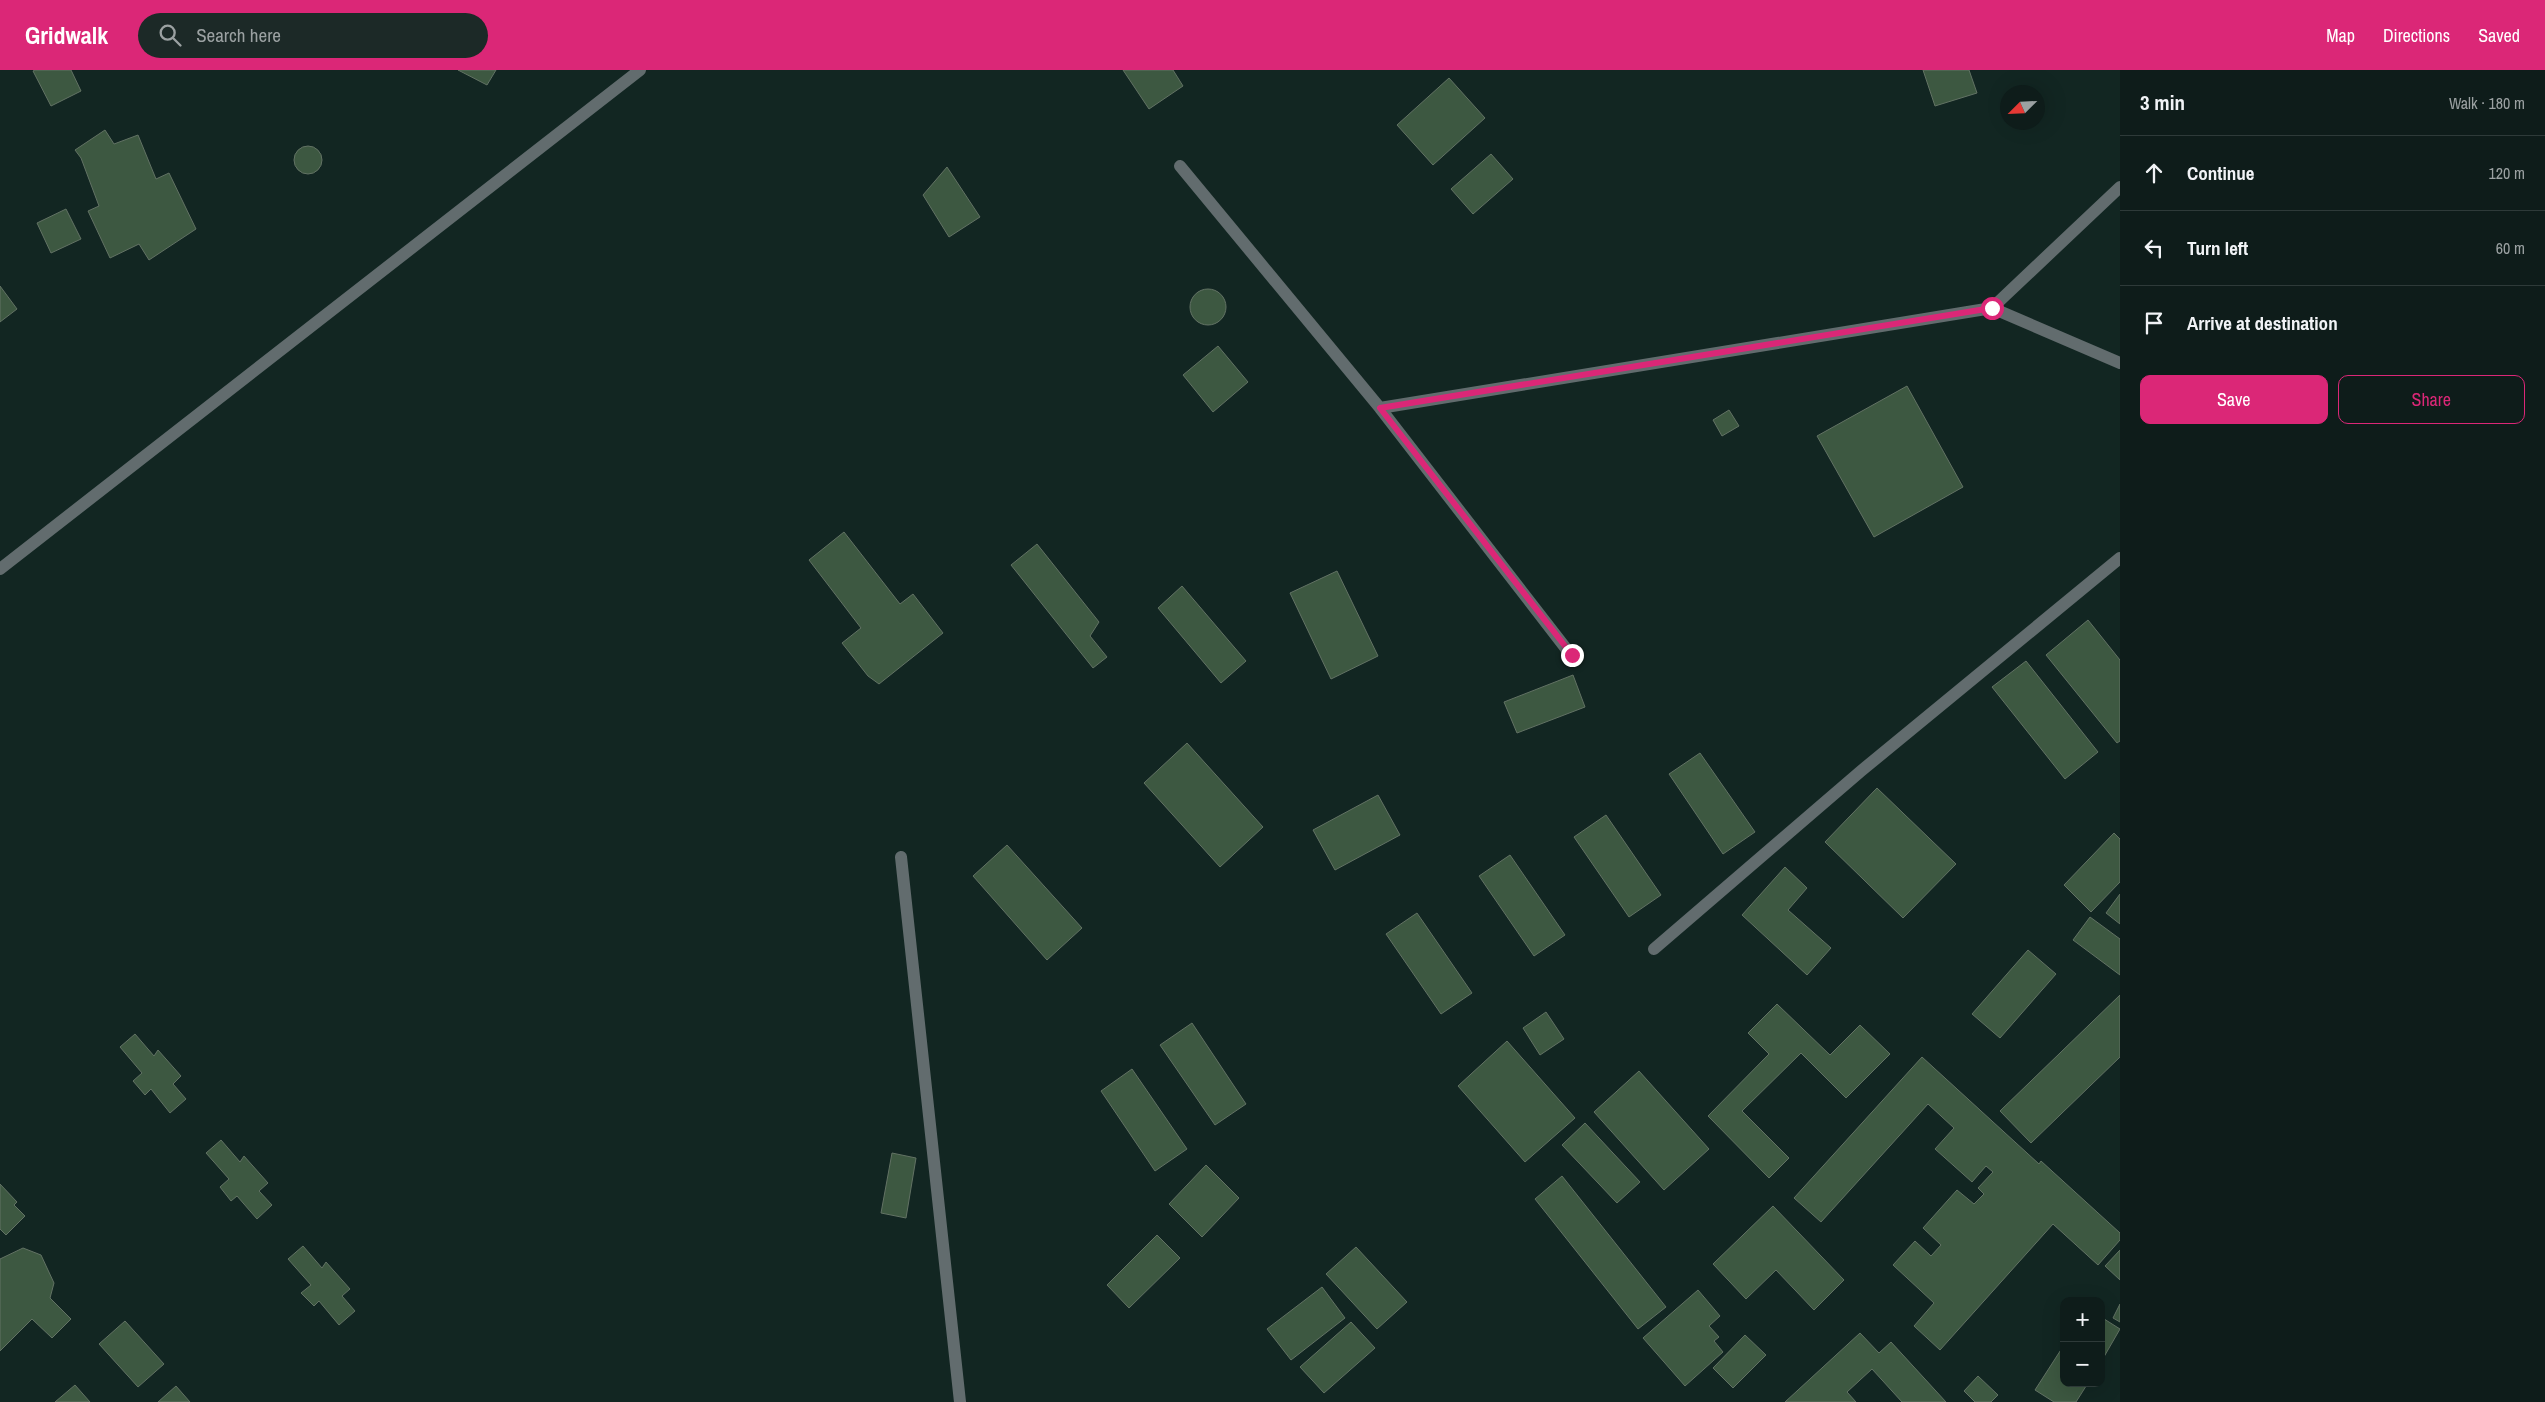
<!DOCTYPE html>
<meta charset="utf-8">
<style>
body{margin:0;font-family:"Archivo Narrow",sans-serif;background:#1c2927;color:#f1f3f6}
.controls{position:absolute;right:15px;bottom:15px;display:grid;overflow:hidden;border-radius:10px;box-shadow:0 5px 20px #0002}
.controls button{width:45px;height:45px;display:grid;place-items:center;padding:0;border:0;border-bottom:1px solid #2e3a39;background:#0e1c1a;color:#f1f3f6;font:25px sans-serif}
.compass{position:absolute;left:2000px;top:15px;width:45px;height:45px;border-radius:50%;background:#0e1c1a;box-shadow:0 5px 20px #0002;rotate:246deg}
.stop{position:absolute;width:15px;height:15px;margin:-11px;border:4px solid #db2777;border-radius:50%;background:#fff}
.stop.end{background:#db2777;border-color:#fff;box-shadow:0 1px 5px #0008}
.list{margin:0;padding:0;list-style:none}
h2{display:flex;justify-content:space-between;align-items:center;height:65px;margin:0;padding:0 20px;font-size:21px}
h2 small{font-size:16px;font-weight:400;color:#9ba1a2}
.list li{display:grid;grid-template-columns:32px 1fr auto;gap:15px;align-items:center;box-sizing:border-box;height:75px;padding:0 20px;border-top:1px solid #2e3a39}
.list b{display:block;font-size:19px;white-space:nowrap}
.list em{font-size:16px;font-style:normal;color:#9ba1a2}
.actions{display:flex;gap:10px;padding:15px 20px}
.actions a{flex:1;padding:11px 0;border:1px solid #db2777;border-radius:10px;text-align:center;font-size:18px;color:#db2777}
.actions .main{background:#db2777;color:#fff}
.icon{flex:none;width:28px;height:28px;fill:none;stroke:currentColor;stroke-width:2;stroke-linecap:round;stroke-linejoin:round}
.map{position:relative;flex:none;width:2120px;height:1332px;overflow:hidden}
header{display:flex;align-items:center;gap:30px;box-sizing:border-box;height:70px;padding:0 25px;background:#db2777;color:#fff}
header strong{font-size:24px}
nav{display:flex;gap:28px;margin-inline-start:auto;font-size:18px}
.search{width:350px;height:45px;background:#1c2927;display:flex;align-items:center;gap:12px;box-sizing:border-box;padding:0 18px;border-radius:28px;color:#9ba1a2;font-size:19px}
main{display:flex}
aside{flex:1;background:#0e1c1a}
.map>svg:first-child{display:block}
</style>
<header>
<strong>Gridwalk</strong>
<div class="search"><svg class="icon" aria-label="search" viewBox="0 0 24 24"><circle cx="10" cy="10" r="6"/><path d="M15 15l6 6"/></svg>Search here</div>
<nav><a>Map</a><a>Directions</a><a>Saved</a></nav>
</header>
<main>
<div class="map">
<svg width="2120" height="1332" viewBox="0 0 2120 1332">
<rect width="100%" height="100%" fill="#122622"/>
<!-- building -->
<path fill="#3d5841" stroke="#627264" d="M35,0h36l10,21 -30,15 -18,-35z
M458,0h38l-9,15z
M1123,0h50l10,16 -34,23z
M1923,0h46l8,23 -42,13z
M1449,8l36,40 -52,47 -36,-40z
M105,60l9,14 24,-9 18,44 13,-6 27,56 -47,31 -10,-16 -29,14 -22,-47 11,-5 -18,-48 -6,-8z
M294 90a14 14 0 1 1 28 0a14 14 0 1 1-28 0Z
M1491,84l22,25 -40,35 -22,-25z
M947,97l33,50 -31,20 -26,-42z
M66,139l15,30 -30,14 -14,-30z
M0,216l17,23 -17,13z
M1190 237a18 18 0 1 1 36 0a18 18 0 1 1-36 0Z
M1218,276l30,36 -35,30 -30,-37z
M1907,316l56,101 -89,50 -57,-101z
M1729,340l10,16 -17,10 -9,-16z
M844,462l56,72 13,-10 30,39 -64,51 -11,-8 -26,-33 19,-15 -52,-68z
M1037,474l62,78 -9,14 17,21 -14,11 -82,-103z
M1337,501l41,85 -47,23 -41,-86z
M1182,516l64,75 -25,22 -63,-75z
M2088,550l32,40v81l-3,2 -71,-88z
M2026,591l72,91 -33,27 -73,-92z
M1573,605l12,32 -68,26 -13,-31z
M1187,673l76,84 -43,40 -76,-84z
M1700,683l55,79 -32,22 -54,-80z
M1877,718l79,76 -53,54 -78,-76z
M1378,725l22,40 -65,35 -22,-40z
M1606,745l55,80 -32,22 -55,-80z
M2114,763l6,6v43l-29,30 -27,-27z
M1007,775l75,83 -35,32 -74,-84z
M1510,785l55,80 -31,21 -55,-80z
M1785,797l22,21 -19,22 43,38 -24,27 -65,-60z
M2120,824v30l-14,-11z
M1417,843l55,80 -31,21 -55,-80z
M2090,847l30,22v36l-47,-35z
M2028,880l28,24 -56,64 -28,-24z
M2120,925v62l-89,86 -31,-32z
M1777,934l53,51 30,-30 30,29 -44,44 -45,-45 -59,58 47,47 -20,20 -61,-62 61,-62 -21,-21z
M1546,942l18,27 -24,16 -17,-27z
M1192,953l54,81 -31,21 -55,-80z
M135,964l19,22 4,-6 23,26 -8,8 13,15 -16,14 -19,-24 -6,6 -12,-14 9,-8 -22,-26z
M1507,971l68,77 -50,44 -67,-76z
M1922,987l117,107 2,-3 79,72v7l-22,25 -45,-41 -113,126 -26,-24 20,-23 -41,-38 22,-24 16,15 10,-11 -18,-17 34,-38 17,14 10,-10 -6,-6 15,-16 -7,-6 -14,16 -37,-33 19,-21 -26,-24 -107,118 -27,-24z
M1132,999l55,80 -32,22 -54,-80z
M1639,1001l70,78 -45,41 -70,-78z
M1585,1053l55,59 -23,21 -55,-58z
M221,1070l19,22 4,-6 24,27 -9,8 13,14 -15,14 -20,-23 -6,5 -11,-14 9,-8 -23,-26z
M892,1083l24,5 -10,60 -25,-5z
M1206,1095l33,33 -37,39 -33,-33z
M1562,1106l104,131 -28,22 -103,-130z
M0,1114l17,18 -3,3 11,11 -19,19 -6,-6z
M1773,1136l71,74 -30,30 -38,-40 -30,29 -33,-35z
M1157,1165l23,23 -51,50 -22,-23z
M303,1176l19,22 4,-6 24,27 -8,7 13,15 -16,14 -20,-24 -5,5 -13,-13 10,-8 -23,-26z
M1356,1177l51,55 -30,27 -51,-55z
M23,1178l18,7 13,28 -4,15 21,21 -19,19 -20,-19 -32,32v-92z
M2120,1180v30l-15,-14z
M1322,1217l23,31 -54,42 -24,-31z
M1698,1220l22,26 -11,10 10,11 -5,4 9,11 -38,34 -42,-48z
M2120,1234v18l-7,-4z
M2101,1247l19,12 -19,33z
M125,1251l39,43 -26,23 -39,-43z
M1351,1252l24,26 -51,45 -24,-26z
M1860,1263l19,20 12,-11 55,60h-44l-30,-33 -25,23 9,10h-71z
M1745,1265l21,20 -33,33 -20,-20z
M2064,1275v38h24l-12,19h-22l-19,-12z
M1978,1306l20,19 -7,7h-16l-11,-11z
M75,1315l15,17h-35z
M176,1316l14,16h-32z"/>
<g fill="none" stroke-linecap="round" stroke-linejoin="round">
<!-- minor -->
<path stroke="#626c6e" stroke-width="12" d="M1180,96l200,242 612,-100 128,55
M1992,238l128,-121
M1380,338l191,247
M0,499l640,-499
M901,787l59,545
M1654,879l207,-178 259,-213"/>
</g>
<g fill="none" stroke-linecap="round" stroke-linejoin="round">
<!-- route -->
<path stroke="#db2777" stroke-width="6" d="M1572,585l-192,-247 612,-100"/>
</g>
</svg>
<div class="controls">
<button>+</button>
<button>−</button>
</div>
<svg class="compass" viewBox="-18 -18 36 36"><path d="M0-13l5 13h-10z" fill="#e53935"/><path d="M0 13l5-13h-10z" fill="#9ba1a2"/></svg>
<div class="stop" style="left:1992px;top:238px"></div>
<div class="stop end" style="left:1572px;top:585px"></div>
</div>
<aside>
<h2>3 min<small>Walk · 180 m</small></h2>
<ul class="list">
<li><svg class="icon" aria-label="ahead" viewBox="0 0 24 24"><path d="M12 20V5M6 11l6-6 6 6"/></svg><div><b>Continue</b></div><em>120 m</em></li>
<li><svg class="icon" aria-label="left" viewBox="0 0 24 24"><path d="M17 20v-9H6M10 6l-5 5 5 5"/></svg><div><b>Turn left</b></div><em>60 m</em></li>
<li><svg class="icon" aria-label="arrive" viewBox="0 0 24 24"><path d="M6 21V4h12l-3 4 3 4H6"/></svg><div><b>Arrive at destination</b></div></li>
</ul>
<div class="actions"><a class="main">Save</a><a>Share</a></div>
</aside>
</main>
